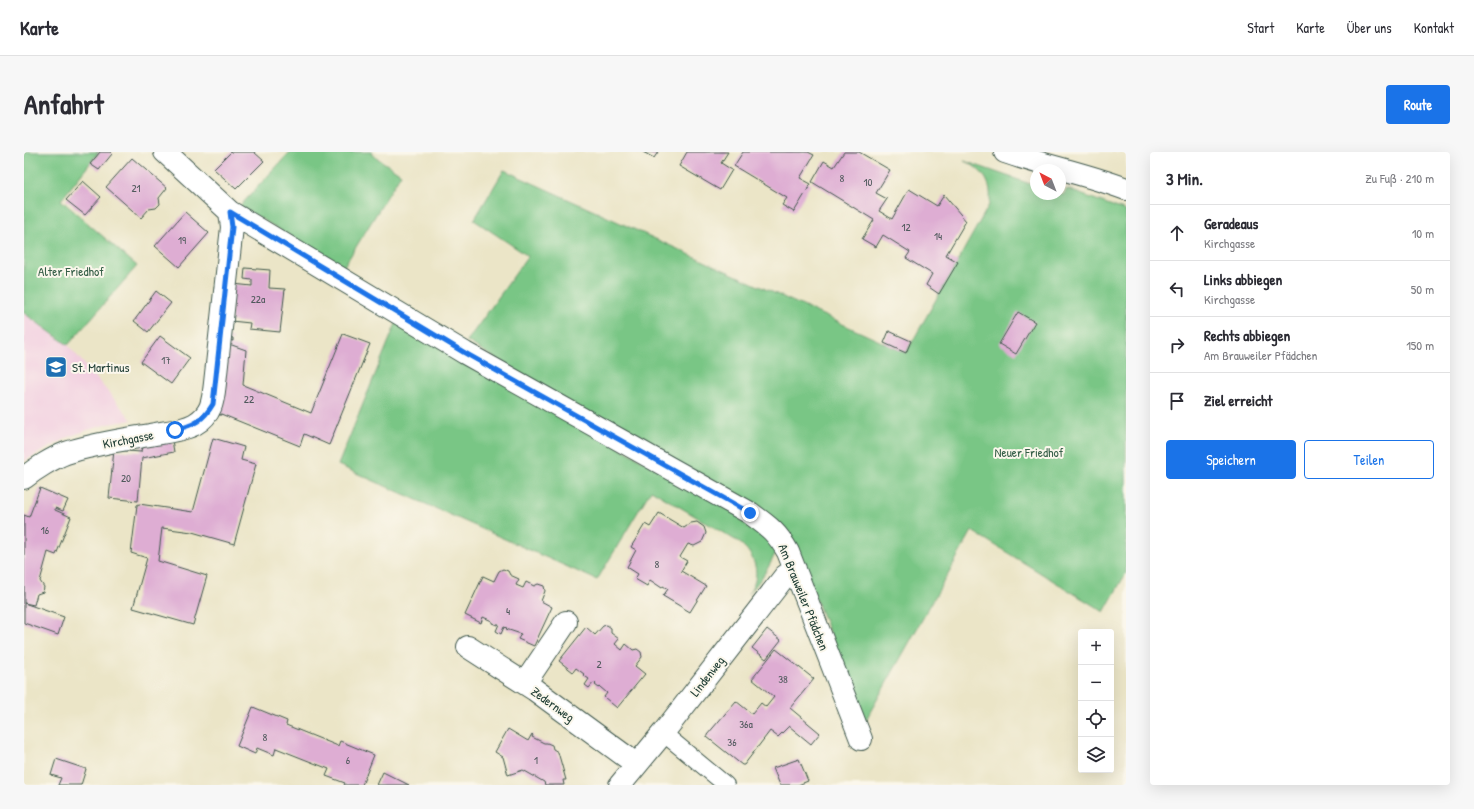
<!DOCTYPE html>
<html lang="de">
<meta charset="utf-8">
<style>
body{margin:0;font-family:"Patrick Hand",sans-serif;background:#f7f7f7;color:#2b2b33}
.controls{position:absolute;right:12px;bottom:12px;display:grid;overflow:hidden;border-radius:4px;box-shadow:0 4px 16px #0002}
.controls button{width:36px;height:36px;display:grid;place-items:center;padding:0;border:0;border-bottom:1px solid #e1e1e2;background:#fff;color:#2b2b33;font:20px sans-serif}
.compass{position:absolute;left:1006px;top:12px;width:36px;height:36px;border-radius:50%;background:#fff;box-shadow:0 4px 16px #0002;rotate:318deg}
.stop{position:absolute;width:12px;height:12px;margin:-9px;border:3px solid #1a73e8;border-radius:50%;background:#fff}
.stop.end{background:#1a73e8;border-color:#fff;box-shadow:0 1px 4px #0008}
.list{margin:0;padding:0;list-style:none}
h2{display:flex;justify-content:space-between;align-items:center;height:52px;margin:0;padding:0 16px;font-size:17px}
h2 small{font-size:13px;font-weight:400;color:#7c7c81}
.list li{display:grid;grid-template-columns:26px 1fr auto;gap:12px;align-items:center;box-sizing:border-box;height:56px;padding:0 16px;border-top:1px solid #e1e1e2}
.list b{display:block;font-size:15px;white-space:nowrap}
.list p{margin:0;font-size:13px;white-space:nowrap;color:#7c7c81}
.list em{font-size:13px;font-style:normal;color:#7c7c81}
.actions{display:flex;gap:8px;padding:12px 16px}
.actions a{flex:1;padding:9px 0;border:1px solid #1a73e8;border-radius:4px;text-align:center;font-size:14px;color:#1a73e8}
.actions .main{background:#1a73e8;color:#fff}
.icon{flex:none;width:22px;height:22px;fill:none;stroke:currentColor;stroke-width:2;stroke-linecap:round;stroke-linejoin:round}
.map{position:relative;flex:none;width:1102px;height:633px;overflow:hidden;border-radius:4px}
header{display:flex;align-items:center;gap:24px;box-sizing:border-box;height:56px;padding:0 20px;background:#fff;border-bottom:1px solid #e1e1e2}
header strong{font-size:19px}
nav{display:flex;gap:22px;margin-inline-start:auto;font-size:14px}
.intro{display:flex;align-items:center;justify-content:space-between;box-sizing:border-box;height:96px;padding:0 24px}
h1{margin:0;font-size:28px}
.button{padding:10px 18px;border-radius:4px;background:#1a73e8;color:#fff;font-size:14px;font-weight:700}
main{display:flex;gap:24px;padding:0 24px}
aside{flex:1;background:#fff;border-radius:4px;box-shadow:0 4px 16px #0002}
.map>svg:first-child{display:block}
</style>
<header>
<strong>Karte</strong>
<nav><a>Start</a><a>Karte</a><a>Über uns</a><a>Kontakt</a></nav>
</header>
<div class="intro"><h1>Anfahrt</h1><a class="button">Route</a></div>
<main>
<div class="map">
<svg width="1102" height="633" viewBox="0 0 1102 633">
<rect width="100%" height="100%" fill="#fbf7ec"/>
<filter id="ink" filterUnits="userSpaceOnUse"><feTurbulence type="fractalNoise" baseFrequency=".025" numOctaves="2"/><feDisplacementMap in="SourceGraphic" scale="8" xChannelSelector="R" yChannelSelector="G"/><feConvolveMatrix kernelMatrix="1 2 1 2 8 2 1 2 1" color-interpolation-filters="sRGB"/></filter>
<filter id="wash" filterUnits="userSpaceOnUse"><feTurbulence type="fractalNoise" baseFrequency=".012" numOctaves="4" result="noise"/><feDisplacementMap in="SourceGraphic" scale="16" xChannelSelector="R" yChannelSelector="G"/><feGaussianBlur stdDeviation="0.9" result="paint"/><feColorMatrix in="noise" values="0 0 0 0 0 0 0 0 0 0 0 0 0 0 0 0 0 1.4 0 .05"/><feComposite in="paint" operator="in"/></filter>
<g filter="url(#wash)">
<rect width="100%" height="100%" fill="#ebe5c7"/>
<!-- built -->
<path fill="#f2cfe0" d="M0,161l44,32 64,75 -24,4 -20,6 -17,6 -47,25z"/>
<!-- green -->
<path fill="#79c685" stroke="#4c825c" d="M0,0h75l-38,48 76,66 -69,79 -44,-32z
M266,0h82l-1,2 30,20 -58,94 -103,-62z
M940,9l72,25v8h23l4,1 4,-6 59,22v362l-22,39 -132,-81 -103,183 -4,9 -72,-182 -326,-200 61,-85 -54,-36 30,-50 402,183 83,-148c5,-21 -6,-36 -25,-44z
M373,169l352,200 28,28c-7,17 -16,32 -29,45 15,-18 7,-41 -11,-53l-86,-51 -54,90 -259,-115z"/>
<g id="blocks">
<!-- building -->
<path fill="#deadd3" d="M76,0h10l2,2 -13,16 -9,-6z
M207,0h23l10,9 -28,28 -22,-20z
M619,0h15l-4,6z
M663,0h41l-7,11 11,7 -12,20 -41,-24z
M719,0h65l6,3 -14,23 11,6 -17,28 -12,-7 5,-7 -53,-32z
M820,0h15l31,18 -14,23 11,6 -8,12 13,8 17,-30 28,17 7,-11 22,26 -20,34 12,7 -19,32 -13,-9 6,-11 -26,-16 4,-6 -27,-17 -7,12 -14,-8 12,-19 -62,-38 12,-21 10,6z
M108,6l35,30 -8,10 1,6 -4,4 -7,1 -8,9 -35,-31z
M59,29l18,16 -16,18 -19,-15z
M161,60l24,21 -30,34 -24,-21z
M221,116l25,2 -1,18 16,1 -5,43 -31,-3 1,-6 -19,-2 2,-37 19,2v-6l-8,-1z
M132,139l15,12 -23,29 -14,-11z
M994,160l17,10 -19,32 -17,-10z
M865,179l22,10 -5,12 -22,-10z
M319,182l27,10 -41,101 -25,-11 -4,12 -79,-32v1h-2l9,-76 1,-2 4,1v3l-4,-1v4l17,6 -3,35 68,28z
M136,184l30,22 -19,26 -30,-22z
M189,286l31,9 -3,13 15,4 -22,80 -42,-12 -30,-4 -4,33 49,15 -14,49 -60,-17 14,-50 -16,-5 6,-48 2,-1 54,8z
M148,288l2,12 -32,6 -4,43 -29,-3 5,-48 27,2 1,-7z
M16,336l28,12 -5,11 -8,-3v2l16,7 -15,38 -8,-3 -8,29 4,6 -1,5 -6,2 -3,11 -10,-2v-88l5,2z
M635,361l25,15 7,-5 6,-1 7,5 2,6 -4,9 -8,4 -6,-2 -8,13 7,4 -6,10 25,15 -16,26 -27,-16 5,-7 -5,-3 -1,2 -12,-8 -3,6 -12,-7 3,-5 -11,-7 9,-17 -5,-3 14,-23 5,3z
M479,417l5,2 2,4 9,4 -3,6 7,3 3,-6 8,4 4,-2 6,2 1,5 -4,10 11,6 -18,39 -16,-7 3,-5 -15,-5 1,-1 -3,-1 -3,7 -5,-3 3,-7h-2v1l-5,-2v-2l-9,-4 -2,6 -16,-8 18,-39 11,5 5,-10z
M0,451l40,14 -6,18 -34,-12z
M583,473l4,3v5l8,6 -4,5 7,6 4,-6 7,6 4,-1 4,3 1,5 -7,9 10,8 -28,34 -13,-11 3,-4 -7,-6 -1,1 -4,-3 1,-1 -2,-2 -5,6 -4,-3 4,-6 -6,-4 1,-1 -8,-6 -3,4 -14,-11 27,-34 9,8 8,-9z
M743,477l14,11 -15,19 -14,-11z
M752,497l38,30 -24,29 30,25 -9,11 -22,-18 -11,11 -8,-6 -26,34h-2l-35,-28v-2l29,-34 16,13 9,-11 5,4 8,-10 -22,-18z
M229,555l34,14 -1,4 52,21 2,-5 34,14 -12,30h-18l1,-2 -19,-7 3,-7 -53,-21 -2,7 -17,-7 -2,6 -18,-8z
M484,577l20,12 4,-7 1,1 -1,2 12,6h3l5,2 1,4 5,3 8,28h-3l1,5h-19l-1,-3 -21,-12 -15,5 -5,-18 -8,-5z
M32,607l30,10 -5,16h-23l3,-7 -10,-3z
M775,607l9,22 -10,4h-18l-7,-17z
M359,620l26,13h-32z"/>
</g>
</g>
<g filter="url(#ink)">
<use href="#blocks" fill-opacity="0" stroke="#3e564a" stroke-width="1"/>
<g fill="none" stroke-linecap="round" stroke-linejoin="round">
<!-- service casing -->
<g stroke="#3e564a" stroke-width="18">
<path id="service" d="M639,581l63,52"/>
</g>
<!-- minor casing -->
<g stroke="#3e564a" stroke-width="24">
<path id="minor" d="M141,0l65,60 235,141 285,160c18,13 27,19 38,39l73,187
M981,0c40,14 82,22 121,37
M0,326c11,-9 29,-20 42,-25 27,-9 56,-13 84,-18 13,-3 33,-4 45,-11 17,-10 18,-23 20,-41l17,-156 -2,-15
M444,495l67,43 101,74
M501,531l41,-61
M596,633l43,-52 122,-157 10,-7"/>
</g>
<!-- service -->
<use href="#service" stroke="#fff" stroke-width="16"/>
<!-- minor -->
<use href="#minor" stroke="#fff" stroke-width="22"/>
</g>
</g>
<g fill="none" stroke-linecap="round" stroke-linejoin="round" filter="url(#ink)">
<!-- route -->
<path stroke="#1a73e8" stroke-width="5" d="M151,278c19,-5 28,-9 38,-26l19,-177 -2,-15 235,141 285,160"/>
</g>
<!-- icons -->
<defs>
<g id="school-square" transform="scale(1.15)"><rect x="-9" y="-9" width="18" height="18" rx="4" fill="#1f6fb2" stroke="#fbf7ec"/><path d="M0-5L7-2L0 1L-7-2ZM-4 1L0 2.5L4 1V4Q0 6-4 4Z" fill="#fff"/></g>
</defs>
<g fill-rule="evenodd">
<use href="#school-square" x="32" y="215"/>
</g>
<g text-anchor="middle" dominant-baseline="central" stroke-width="4" stroke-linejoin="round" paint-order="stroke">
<!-- number labels -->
<g font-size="11" fill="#4f595c">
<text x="818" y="26">8</text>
<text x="844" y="30">10</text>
<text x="112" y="36">21</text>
<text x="882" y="75">12</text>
<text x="914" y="84">14</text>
<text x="158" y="88">19</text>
<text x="234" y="147">22a</text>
<text x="142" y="208">17</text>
<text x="225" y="247">22</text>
<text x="102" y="326">20</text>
<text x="21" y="378">16</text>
<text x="633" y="412">8</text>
<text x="484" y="459">4</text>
<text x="575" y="512">2</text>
<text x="759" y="527">38</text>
<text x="722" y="572">36a</text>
<text x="241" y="585">8</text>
<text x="708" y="590">36</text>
<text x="324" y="608">6</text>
<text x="512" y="608">1</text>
</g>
<!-- park labels -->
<g font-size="13" fill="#365f48" stroke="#fbf7ec">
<text x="47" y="119">Alter Friedhof</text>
<text x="1005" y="300">Neuer Friedhof</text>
</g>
<!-- poi labels -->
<g font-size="13" fill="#1f3d34" stroke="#fbf7ec" text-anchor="start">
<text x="48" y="215">St. Martinus</text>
</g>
<!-- street labels -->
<g font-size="13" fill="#1f3d34" stroke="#fbf7ec">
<text transform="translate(104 287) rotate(-11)">Kirchgasse</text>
<text transform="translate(780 445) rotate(68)">Am Brauweiler Pfädchen</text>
<text transform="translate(683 524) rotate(-52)">Lindenweg</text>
<text transform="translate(529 552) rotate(36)">Zedernweg</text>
</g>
</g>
</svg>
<div class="controls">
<button>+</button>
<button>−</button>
<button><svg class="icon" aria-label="locate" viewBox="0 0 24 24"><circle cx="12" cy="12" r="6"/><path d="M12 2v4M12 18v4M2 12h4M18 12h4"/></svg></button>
<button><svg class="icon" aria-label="layers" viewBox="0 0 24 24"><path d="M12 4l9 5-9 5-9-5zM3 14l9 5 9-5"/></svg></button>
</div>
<svg class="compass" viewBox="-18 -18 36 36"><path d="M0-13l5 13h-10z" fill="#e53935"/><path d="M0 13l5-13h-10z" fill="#7c7c81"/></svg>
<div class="stop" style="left:151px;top:278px"></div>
<div class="stop end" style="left:726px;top:361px"></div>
</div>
<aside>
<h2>3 Min.<small>Zu Fuß · 210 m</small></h2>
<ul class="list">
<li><svg class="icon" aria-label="ahead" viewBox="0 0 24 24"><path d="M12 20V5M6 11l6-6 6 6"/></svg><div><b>Geradeaus</b><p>Kirchgasse</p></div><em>10 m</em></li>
<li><svg class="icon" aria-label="left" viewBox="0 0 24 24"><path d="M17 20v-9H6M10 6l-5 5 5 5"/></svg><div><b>Links abbiegen</b><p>Kirchgasse</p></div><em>50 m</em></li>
<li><svg class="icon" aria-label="right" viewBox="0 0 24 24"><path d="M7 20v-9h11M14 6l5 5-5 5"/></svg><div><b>Rechts abbiegen</b><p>Am Brauweiler Pfädchen</p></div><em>150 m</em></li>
<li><svg class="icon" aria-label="arrive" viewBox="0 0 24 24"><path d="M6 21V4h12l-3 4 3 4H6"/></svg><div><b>Ziel erreicht</b></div></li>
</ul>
<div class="actions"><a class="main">Speichern</a><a>Teilen</a></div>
</aside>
</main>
